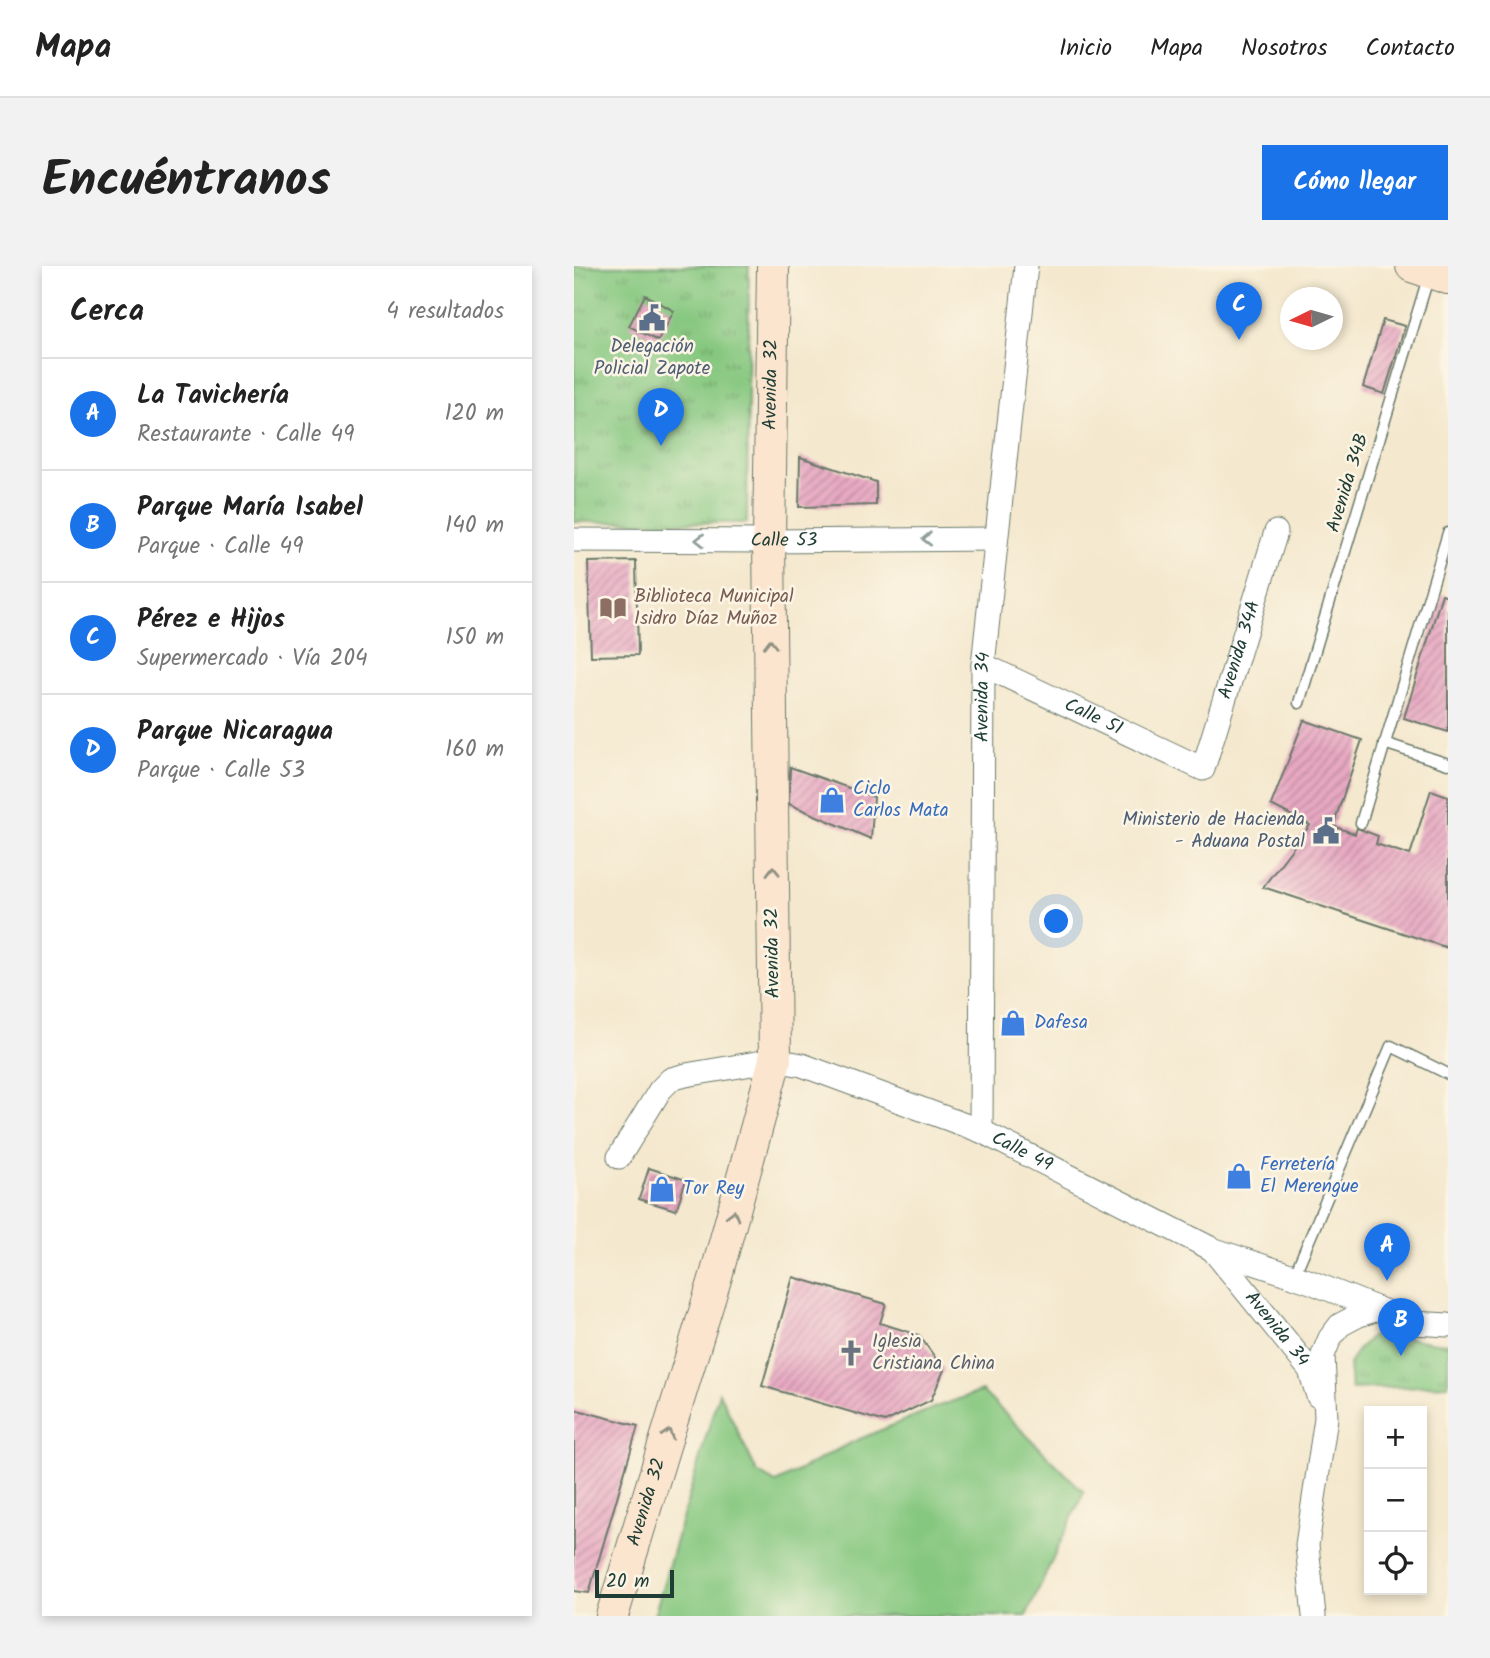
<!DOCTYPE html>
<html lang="es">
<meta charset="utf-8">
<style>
body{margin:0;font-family:Kalam,sans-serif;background:#f2f2f2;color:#222}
.controls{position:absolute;right:21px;bottom:21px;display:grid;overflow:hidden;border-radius:0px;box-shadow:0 4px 10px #0003}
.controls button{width:63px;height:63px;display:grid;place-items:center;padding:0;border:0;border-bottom:2px solid #e0e0e0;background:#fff;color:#222;font:35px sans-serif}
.compass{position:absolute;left:706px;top:21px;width:63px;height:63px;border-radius:50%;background:#fff;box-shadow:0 4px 10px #0003;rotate:265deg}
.scale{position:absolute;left:21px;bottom:18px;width:79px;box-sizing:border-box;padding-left:7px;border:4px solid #1f3d34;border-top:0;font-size:19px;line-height:24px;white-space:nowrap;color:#1f3d34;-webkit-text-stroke:5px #fcf5e5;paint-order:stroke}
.you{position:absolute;left:483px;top:656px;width:24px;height:24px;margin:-18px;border:5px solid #fff;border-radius:50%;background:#1a73e8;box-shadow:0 0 0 10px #1a73e833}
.badge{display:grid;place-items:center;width:46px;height:46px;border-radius:50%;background:#1a73e8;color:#fff;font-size:23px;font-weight:700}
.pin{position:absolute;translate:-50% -58px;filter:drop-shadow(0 2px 4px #0008)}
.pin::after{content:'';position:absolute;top:37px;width:24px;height:21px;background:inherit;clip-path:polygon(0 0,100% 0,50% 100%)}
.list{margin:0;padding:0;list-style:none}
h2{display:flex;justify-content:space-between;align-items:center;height:91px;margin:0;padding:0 28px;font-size:30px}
h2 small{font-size:23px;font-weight:400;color:#767676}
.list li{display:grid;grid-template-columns:46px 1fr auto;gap:21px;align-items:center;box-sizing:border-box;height:112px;padding:0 28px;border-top:2px solid #e0e0e0}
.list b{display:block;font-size:26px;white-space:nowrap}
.list p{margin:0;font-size:23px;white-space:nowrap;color:#767676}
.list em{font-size:23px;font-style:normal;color:#767676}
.icon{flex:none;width:38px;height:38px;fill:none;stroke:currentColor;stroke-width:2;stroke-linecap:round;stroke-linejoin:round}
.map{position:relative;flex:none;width:874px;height:1350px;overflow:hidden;border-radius:0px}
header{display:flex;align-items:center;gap:42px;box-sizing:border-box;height:98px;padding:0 35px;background:#fff;border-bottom:2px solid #e0e0e0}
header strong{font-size:33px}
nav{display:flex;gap:38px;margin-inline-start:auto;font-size:24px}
.intro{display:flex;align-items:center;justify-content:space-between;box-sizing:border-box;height:168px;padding:0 42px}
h1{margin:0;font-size:49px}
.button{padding:18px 32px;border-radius:0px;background:#1a73e8;color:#fff;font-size:24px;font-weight:700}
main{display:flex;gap:42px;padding:0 42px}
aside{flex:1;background:#fff;border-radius:0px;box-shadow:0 4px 10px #0003}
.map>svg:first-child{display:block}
</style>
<header>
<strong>Mapa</strong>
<nav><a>Inicio</a><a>Mapa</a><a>Nosotros</a><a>Contacto</a></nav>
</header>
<div class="intro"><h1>Encuéntranos</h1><a class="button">Cómo llegar</a></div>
<main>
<aside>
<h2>Cerca<small>4 resultados</small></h2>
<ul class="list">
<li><span class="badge">A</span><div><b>La Tavichería</b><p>Restaurante · Calle 49</p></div><em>120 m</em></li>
<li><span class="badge">B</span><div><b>Parque María Isabel</b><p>Parque · Calle 49</p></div><em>140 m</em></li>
<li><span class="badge">C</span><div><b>Pérez e Hijos</b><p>Supermercado · Vía 204</p></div><em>150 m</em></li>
<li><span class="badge">D</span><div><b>Parque Nicaragua</b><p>Parque · Calle 53</p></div><em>160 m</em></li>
</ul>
</aside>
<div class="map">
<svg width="874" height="1350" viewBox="0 0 874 1350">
<defs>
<pattern id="park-tufts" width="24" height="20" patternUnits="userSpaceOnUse" patternTransform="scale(1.75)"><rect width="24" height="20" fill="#85c77f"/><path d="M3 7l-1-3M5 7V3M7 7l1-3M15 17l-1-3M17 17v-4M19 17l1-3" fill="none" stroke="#6ca369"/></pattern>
<pattern id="building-hatch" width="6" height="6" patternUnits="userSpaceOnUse" patternTransform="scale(1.75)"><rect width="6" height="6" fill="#e8a8c2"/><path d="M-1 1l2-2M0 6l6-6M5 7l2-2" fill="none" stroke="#bb8a9e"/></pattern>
</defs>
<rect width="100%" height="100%" fill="#fcf5e5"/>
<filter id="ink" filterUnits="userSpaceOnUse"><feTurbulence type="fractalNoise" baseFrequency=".0143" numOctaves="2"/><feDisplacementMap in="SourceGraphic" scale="14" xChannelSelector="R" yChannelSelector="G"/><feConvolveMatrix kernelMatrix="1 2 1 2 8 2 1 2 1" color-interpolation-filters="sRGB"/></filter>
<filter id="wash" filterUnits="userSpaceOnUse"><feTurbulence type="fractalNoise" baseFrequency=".00686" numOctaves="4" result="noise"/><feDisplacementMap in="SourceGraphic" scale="28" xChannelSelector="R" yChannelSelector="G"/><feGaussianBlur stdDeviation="1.57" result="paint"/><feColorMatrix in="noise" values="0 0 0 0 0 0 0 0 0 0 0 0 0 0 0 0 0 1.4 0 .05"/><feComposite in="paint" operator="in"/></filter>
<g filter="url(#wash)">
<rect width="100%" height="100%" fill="#f4e8ce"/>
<!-- grass -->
<path fill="#85c77f" stroke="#52825a" stroke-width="2" d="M408,1125l102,101 -58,124h-372l65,-224 38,80 19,11 72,-39 88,-37z"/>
<!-- park -->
<path fill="url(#park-tufts)" stroke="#52825a" stroke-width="2" d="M0,0h175l-2,257 -173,-1z
M801,1068c25,0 48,9 73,10v41l-97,4 -2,-25 10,-16z"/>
<g id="blocks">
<!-- building -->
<path fill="url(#building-hatch)" d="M71,29l29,16 -16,30 -29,-15z
M809,54l22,6 -21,68 -21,-7z
M226,191l76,25v23l-77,2z
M62,295l2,94 -47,1 -3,-94z
M868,328l6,2v136l-44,-14z
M730,454l58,20 -29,86 22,8 2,-6 21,8 -2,8 34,11 21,-65 17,6v152l-185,-61 47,-62 -39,-20z
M216,501l84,30 -3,42 -82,-35z
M75,902l37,12 -10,30 -37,-11z
M219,1011l93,27 -6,19 39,12 25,35 -13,30 -46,22 -123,-36z
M0,1143l64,17 -49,167 -15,-2z"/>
</g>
</g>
<g filter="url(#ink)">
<use href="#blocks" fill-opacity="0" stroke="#6a796a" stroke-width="2"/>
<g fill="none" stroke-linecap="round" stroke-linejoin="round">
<!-- service casing -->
<g stroke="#6a796a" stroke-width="13">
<path id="service" d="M725,437l130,-428
M810,477l64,21
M787,557l87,-290
M720,1010l97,-230 57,28"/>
</g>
<!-- minor casing -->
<g stroke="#6a796a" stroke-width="25">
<g id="minor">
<path id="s1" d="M0,274l195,1 227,-2"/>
<path id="s2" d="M409,399l220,104 73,-237"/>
<path id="s3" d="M407,865l2,-466 43,-399"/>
<path id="s4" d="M45,891l41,-67 11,-11 15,-4 89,-15 27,5 179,66 231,118 96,32 106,42 34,2"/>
<path id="s5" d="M638,983l98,121 8,26"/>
<path d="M740,1350l-7,-71 19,-127 -3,-63 7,-17 10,-13 19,-10 19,-6"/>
</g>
</g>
<!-- secondary casing -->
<g stroke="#6a796a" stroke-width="34">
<g id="secondary">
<path d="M838,0l36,12"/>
<path id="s6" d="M38,1350l104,-340 59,-216 -6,-519 4,-275"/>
</g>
</g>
<!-- service -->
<use href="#service" stroke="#fff" stroke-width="10"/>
<!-- minor -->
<use href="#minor" stroke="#fff" stroke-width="23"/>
<!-- secondary -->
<use href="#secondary" stroke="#fce5cf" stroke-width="32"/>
</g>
<!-- one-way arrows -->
<defs><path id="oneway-chevron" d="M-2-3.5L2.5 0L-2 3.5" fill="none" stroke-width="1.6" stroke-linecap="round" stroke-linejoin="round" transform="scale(1.75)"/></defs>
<g stroke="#8f9e9a">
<use href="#oneway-chevron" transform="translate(353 273) rotate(179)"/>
<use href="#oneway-chevron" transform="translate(126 274) rotate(-180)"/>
</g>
<g stroke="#8e9182">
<use href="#oneway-chevron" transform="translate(196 378) rotate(-90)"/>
<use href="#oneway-chevron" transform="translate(199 605) rotate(-91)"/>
<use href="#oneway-chevron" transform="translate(159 949) rotate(-75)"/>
<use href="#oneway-chevron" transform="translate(94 1168) rotate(-73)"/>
</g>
</g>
<!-- icons -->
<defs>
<g id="civic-bare" transform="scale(2.1)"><path d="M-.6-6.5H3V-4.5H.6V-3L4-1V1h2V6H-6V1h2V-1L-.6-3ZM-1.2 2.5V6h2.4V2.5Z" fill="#5c6f8a" stroke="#fcf5e5" stroke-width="2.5" paint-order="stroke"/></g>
<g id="library-bare" transform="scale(2.1)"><path d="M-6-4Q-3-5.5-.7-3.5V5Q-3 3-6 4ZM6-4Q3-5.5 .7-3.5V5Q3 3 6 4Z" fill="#8d6e63" stroke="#fcf5e5" stroke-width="2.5" paint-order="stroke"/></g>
<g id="shop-bare" transform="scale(2.1)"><path d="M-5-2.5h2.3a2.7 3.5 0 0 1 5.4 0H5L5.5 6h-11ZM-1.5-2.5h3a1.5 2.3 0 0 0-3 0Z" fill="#3f7fe0" stroke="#fcf5e5" stroke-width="2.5" paint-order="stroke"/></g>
<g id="church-bare" transform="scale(2.1)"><path d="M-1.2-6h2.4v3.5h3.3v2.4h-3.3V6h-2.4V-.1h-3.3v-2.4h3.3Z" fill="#6b7280" stroke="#fcf5e5" stroke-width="2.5" paint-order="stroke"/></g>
</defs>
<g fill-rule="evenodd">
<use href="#civic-bare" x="78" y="52"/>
<use href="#library-bare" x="39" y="342"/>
<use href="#shop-bare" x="258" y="534"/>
<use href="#civic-bare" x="752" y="565"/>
<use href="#shop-bare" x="439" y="757"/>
<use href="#shop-bare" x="665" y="910"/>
<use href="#shop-bare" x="88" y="923"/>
<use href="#church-bare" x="277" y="1087"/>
</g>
<g text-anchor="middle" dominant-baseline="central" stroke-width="5" stroke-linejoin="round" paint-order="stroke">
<!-- service labels -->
<g font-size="19" fill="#4e5e75" stroke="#fcf5e5">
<text x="78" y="81">Delegación<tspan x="78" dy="22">Policial Zapote</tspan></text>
<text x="731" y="554" text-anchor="end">Ministerio de Hacienda<tspan x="731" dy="22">- Aduana Postal</tspan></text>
</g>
<!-- street labels -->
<g font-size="19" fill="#1f3d34" stroke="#fcf5e5">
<text stroke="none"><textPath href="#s6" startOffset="1255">Avenida 32</textPath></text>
<text transform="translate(774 217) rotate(-73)">Avenida 34B</text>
<text stroke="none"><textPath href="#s1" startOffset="210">Calle 53</textPath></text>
<text stroke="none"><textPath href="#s2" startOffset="368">Avenida 34A</textPath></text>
<text stroke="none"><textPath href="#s3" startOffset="434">Avenida 34</textPath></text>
<text stroke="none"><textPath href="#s2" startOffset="122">Calle 51</textPath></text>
<text transform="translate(199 687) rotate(-91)">Avenida 32</text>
<text stroke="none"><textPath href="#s4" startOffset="464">Calle 49</textPath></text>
<text stroke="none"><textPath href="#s5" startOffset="103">Avenida 34</textPath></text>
<text stroke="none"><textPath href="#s6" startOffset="119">Avenida 32</textPath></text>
</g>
<!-- education labels -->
<g font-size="19" fill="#785e54" stroke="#fcf5e5" text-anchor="start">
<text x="60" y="331">Biblioteca Municipal<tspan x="60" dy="22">Isidro Díaz Muñoz</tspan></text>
</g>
<!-- shop labels -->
<g font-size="19" fill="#366cbe" stroke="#fcf5e5" text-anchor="start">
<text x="279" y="523">Ciclo<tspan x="279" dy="22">Carlos Mata</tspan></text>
<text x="460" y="757">Dafesa</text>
<text x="686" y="899">Ferretería<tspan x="686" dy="22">El Merengue</tspan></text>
<text x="109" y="923">Tor Rey</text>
</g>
<!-- worship labels -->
<g font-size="19" fill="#5b616d" stroke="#fcf5e5" text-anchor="start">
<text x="298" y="1076">Iglesia<tspan x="298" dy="22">Cristiana China</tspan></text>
</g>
</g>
</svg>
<div class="controls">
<button>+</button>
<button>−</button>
<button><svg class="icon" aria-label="locate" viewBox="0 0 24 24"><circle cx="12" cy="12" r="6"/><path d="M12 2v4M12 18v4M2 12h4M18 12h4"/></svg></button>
</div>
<svg class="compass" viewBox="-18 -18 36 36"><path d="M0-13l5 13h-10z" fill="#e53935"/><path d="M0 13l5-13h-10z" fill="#767676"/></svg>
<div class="scale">20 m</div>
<div class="you"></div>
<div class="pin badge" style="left:813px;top:1015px">A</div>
<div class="pin badge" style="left:827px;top:1090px">B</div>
<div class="pin badge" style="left:665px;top:74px">C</div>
<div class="pin badge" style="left:87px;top:180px">D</div>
</div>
</main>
